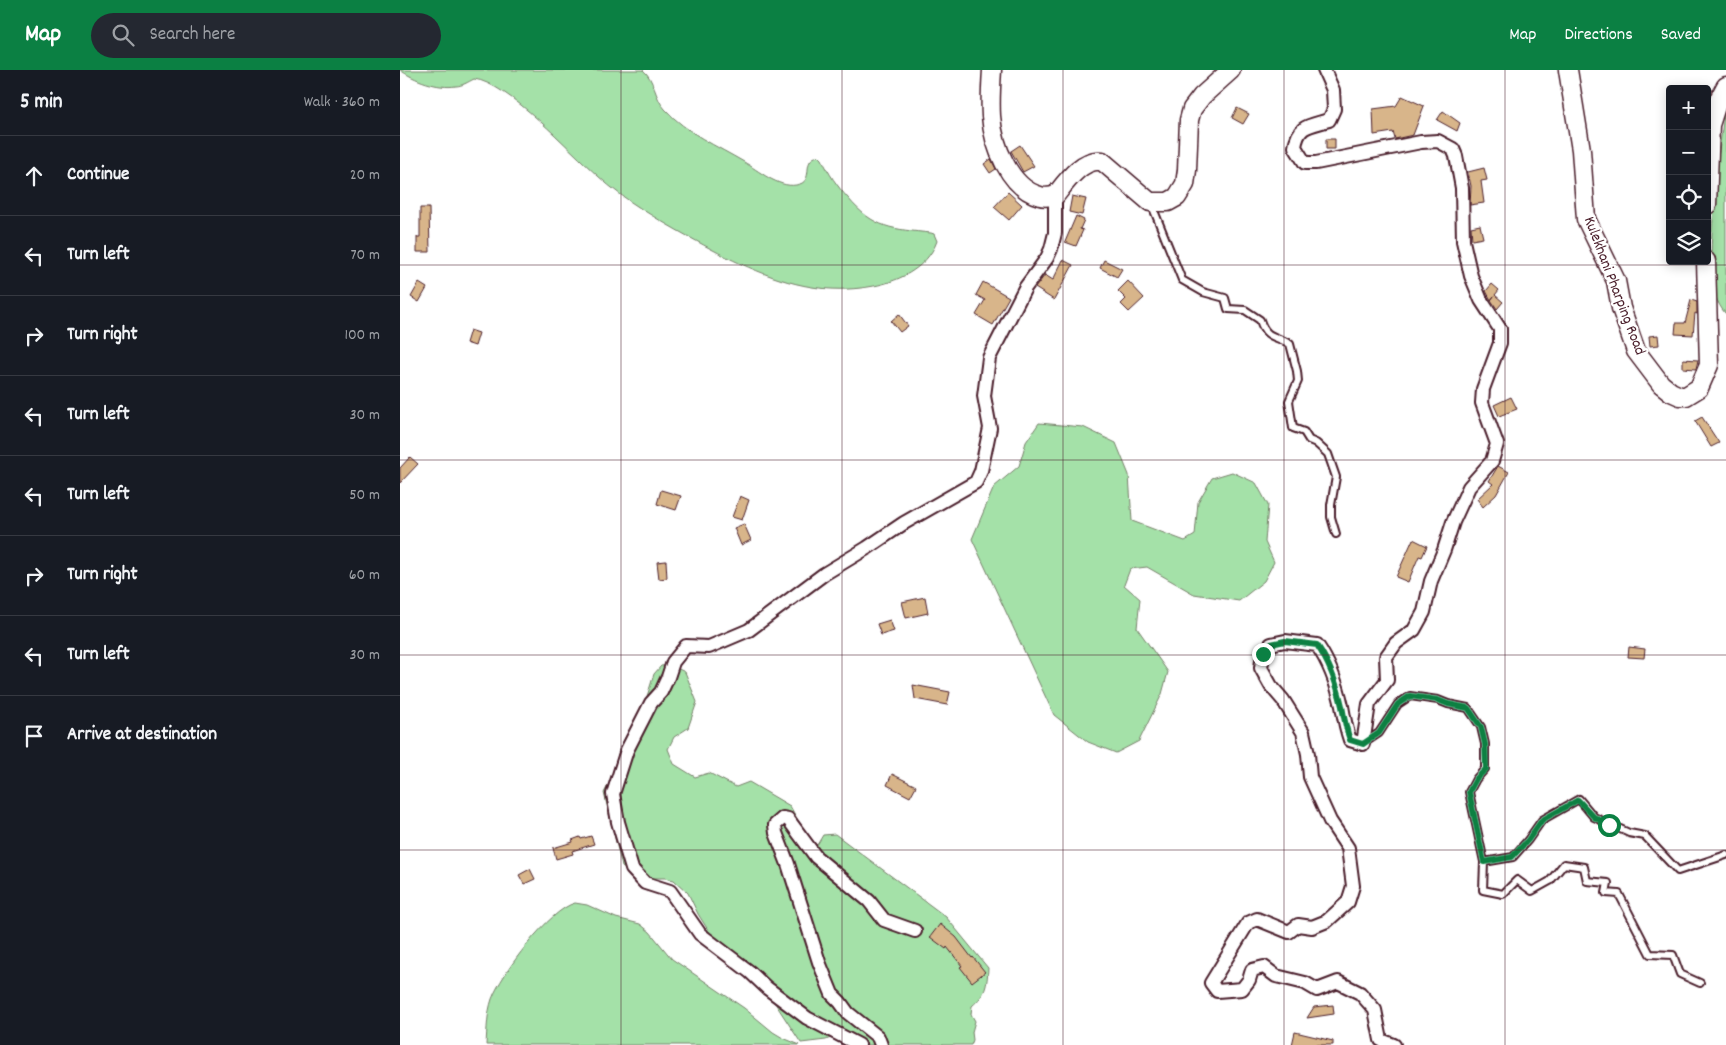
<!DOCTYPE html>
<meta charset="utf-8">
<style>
body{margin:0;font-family:Dekko,sans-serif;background:#242831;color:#f1f3f6}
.controls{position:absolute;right:15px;top:15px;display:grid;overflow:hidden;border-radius:5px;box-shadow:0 2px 12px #0003}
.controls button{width:45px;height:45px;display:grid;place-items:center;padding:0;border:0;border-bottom:1px solid #363941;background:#171b24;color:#f1f3f6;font:25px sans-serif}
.stop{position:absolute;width:15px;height:15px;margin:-11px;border:4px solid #0b8043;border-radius:50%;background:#fff}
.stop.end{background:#0b8043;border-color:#fff;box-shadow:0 1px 5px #0008}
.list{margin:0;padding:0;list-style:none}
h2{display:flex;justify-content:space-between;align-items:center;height:65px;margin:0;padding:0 20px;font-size:21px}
h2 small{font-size:16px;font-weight:400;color:#9ea1a6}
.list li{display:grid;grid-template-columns:32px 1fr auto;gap:15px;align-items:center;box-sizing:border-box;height:80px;padding:0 20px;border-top:1px solid #363941}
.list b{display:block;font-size:19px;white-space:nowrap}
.list em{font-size:16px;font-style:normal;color:#9ea1a6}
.icon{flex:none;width:28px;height:28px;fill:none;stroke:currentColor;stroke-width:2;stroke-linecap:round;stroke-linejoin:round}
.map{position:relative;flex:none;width:1326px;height:975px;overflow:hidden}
header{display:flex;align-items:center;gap:30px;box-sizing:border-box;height:70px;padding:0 25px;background:#0b8043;color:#fff}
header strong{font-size:24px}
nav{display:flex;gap:28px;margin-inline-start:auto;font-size:18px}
.search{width:350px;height:45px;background:#242831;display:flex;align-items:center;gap:12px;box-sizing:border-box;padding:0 18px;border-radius:28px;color:#9ea1a6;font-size:19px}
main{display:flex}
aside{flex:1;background:#171b24}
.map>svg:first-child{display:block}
</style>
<header>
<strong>Map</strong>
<div class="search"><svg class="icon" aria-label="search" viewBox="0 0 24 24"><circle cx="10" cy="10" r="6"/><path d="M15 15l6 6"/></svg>Search here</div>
<nav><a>Map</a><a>Directions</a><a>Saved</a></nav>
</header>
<main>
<aside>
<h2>5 min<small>Walk · 360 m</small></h2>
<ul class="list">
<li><svg class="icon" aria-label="ahead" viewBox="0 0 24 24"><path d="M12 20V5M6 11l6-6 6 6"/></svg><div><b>Continue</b></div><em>20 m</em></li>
<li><svg class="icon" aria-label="left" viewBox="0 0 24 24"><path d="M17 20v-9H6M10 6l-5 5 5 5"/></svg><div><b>Turn left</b></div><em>70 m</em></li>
<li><svg class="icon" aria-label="right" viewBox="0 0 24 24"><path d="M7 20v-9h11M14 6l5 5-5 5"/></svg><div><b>Turn right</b></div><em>100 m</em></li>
<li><svg class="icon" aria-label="left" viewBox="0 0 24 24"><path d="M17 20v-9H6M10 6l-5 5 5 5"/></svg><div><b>Turn left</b></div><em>30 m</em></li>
<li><svg class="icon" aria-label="left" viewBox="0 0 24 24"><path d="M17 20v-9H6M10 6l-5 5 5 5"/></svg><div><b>Turn left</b></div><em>50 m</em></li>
<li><svg class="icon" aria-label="right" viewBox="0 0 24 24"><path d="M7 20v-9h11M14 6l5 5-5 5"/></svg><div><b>Turn right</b></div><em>60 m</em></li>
<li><svg class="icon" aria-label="left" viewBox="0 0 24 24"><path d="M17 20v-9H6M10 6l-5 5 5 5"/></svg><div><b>Turn left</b></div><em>30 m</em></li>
<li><svg class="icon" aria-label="arrive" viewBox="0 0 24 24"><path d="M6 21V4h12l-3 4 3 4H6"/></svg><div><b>Arrive at destination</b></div></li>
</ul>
</aside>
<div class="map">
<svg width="1326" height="975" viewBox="0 0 1326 975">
<rect width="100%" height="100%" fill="#fff"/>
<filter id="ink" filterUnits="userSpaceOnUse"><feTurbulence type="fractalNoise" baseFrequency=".02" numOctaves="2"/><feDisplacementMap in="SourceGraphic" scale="10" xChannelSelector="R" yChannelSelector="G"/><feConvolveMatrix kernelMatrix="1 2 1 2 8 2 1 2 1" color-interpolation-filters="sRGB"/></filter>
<g filter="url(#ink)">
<!-- green -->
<path fill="#a4e1a8" stroke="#77806a" d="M0,0h243c12,10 11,27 22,39 21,24 52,37 79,53 14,8 34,26 52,23 21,-3 3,-26 23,-29l3,3c7,15 15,27 26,39 26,31 45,31 83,35l3,1 3,7c-10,28 -41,42 -69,46 -19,3 -37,3 -56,0 -43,-7 -85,-29 -123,-50 -32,-18 -64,-36 -91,-61 -27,-24 -90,-93 -124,-97 -6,3 -12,7 -18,7 -18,3 -42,-6 -56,-16z
M1326,40v204c-19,-20 -15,-59 -14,-85 1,-14 4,-28 2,-42l10,-72z
M639,353l44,4 33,16 13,32 3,46 53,20 10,-6 3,-33 14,-24 20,-6 24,11 12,22 -3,37 9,20 -10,19 -25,20 -45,-7 -47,-27 -17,2 -6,16 16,14 -3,29 31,44 -6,22 -23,47 -23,12 -28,-11 -34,-27 -82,-176 22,-52 25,-21 7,-24z
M270,595l15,7 12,30 -9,26 -14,9 -6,12 6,15 21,13 14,-4 27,14 13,-5 41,24 19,34 8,5 6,-10 12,-1 111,83 42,51c-1,18 -2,26 -16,38l-1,8 4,7 -3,11 1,8 -2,5h-103l-24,-13 -18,8 -25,3 -28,-43 -46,-40 -29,-46 -10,-21 -14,-13 -9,-2h-27l-16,-11 -18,-74 10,-19 5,-24 8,-16 12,-12 15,-48 7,-8z
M175,833l12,2 29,13 24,6 10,8 22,27 72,49 29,24 10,6 17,7h-314c1,-16 1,-31 6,-46 9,-25 58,-90 83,-96z"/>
<!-- building -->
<path fill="#d8b58a" stroke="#4a1f2b" d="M1002,26l22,10 -11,29 -18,4 -2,-7 -19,3 -1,-26 23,-3z
M837,38l12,6 -6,10 -11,-6z
M1043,41l17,12 -3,8 -20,-11z
M926,69h9v10h-9z
M620,75l14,21 -11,6 -12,-21z
M591,89l5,10 -6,4 -6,-9z
M1084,98l3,12 -6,1 3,22 -14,2 1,-19 -3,-14z
M608,122l14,13 -13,15 -15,-13z
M672,126l14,3 -4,16 -13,-3z
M20,138h9l1,44h-13v-15h3z
M676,146l8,4 -4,9 3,1 -7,16 -11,-4z
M1080,155l3,13 -11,2 -1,-13z
M663,190l10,5 -19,35 -19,-12 10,-13 8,5z
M704,190l18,9 -5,8 -17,-9z
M728,211l16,17 -15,14 -8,-8 5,-5 -8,-8z
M583,212l26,15 -16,28 -17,-10 9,-15 -9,-5z
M19,213l8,5 -8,14 -8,-5z
M1092,214l7,6 -4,5 8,7 -6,7 -6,-9 3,-4 -3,4 -5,-9z
M1291,230l6,2v12l-2,-1 -2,22 -18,-1 1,-11h9z
M499,244l9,12 -8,6 -9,-11z
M70,260l9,3 -4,13 -9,-3z
M1258,265l1,10 -9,1 -1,-10z
M1283,289l15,1 -2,9 -13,-1z
M1111,327l6,12 -18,7 -5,-11z
M1302,347l17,26 -8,4 -16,-26z
M10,387l8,7 -18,19v-15z
M1098,396l11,6 -13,23 -13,12 -6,-8 16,-15 -4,-3z
M261,420l20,6 -5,14 -19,-6z
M340,426l9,4 -7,20 -10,-3z
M344,454l7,16 -10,5 -7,-17z
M1013,469l14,7 -5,11 -3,-1 -11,26 -12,-5z
M266,491l1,17 -8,1 -2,-17z
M525,527l3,16 -22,5 -4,-16z
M490,550l4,11 -13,4 -4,-11z
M1229,577l16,2 -1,9 -16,-1z
M513,615l37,7 -3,13 -32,-6z
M492,704l24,12 -6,11 -23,-12z
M191,766l3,8 -22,7 1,3 -17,5 -3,-11 20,-6 -1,-2 8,-3 1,2z
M130,799l5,10 -11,5 -5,-9z
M540,854l16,13 16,21 1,-1 12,15 -13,10 -12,-15 2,-1 -15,-19 -1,2 -16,-12z
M933,935l1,9 -27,4 7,-11z
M895,962l38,9v4h-41z"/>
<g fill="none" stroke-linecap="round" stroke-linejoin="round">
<!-- lane casing -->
<g stroke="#4a1f2b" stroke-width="10">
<path id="lane" d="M751,133l31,77 21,12 22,6 3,11 17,1 15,10c6,19 15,15 30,24l7,27 1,10 -9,20 4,27 11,4 5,8 7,3 12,11 8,23 -5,28v12l5,17
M964,673l15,-10 19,-29 12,-8 28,4 10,4 20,4 13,19 4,17v25l-9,10 -7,13 15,70 -1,28 20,4 14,-14 15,11 18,-10 14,-17 20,3 3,14 21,2 -2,10 13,1 31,60 23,1 7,19 20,9
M1084,792l29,-5 15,-17 14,-20 37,-21 15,18 35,16 16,3 33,35 48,-16"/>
</g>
<!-- street casing -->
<g stroke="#4a1f2b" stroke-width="16">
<path id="street" d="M924,0l9,20 1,19 -5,11c-20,6 -31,5 -34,27l10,16h11l105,-21 17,-1 15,8 3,7 6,32 1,53 8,35 10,24 19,29v14l-17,46 -1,14 15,41 -5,17 -23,26 -16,35 -9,28 -13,31 -7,31 -10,18 -18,13 -10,14 1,23 -18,24 -6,40 -13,-4c-4,-11 -6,-22 -8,-34 -5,-22 -12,-42 -25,-61l-32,-4 -14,3 -8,10 -2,14 10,18 12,14 20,32 5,22 2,23 20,44 18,27 5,38 -5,16 -21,19 -15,6 -14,-2 -9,7 -32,-13 -9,4 -37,60 6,8 25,-2 7,-9 3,-10 12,-3 12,9 29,7 12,7 21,-8 22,11 15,17 6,30 13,5
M459,975l-52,-27 -40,-30 -17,-16 -50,-38 -30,-43 -25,-8 -13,-14 -14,-47 -5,-28 14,-44 24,-47 10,-11 7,-15 5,-15 13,-16 23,1 40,-17 75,-56 43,-26 37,-25 72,-41 5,-11 9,-43 -6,-32 5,-38 36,-70 22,-30 4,-9 4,-16v-37
M481,975l-3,-8 -30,-24 -8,-11 -8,-8 -13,-32 -31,-98 -12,-31 -1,-8 8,-7 5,1 28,38 53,44 15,19 31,11"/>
</g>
<!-- secondary casing -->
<g stroke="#4a1f2b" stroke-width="21">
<path id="secondary" d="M592,0c-1,15 -2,31 -1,46 2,28 18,72 49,80 5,2 11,0 15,0 11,-14 27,-38 47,-35l48,41h18l9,-5 8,-13 2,-14 2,-50 3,-11 10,-13 29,-26
M1168,0l13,80 5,69 30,62 5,27 15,43 25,33 10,8 9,4h6l13,-8 10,-23 -3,-104
M1307,135l3,-80 7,-22 9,-17"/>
</g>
<!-- lane -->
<use href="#lane" stroke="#fff" stroke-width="6"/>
<!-- street -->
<use href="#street" stroke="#fff" stroke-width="12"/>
<!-- secondary -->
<use href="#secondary" stroke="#fff" stroke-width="18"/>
</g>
</g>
<g fill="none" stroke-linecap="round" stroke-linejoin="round" filter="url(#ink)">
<!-- route -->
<path stroke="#0b8043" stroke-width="6" d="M863,584l8,-10 14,-3 32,4c13,19 20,39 25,61 2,12 4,23 8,34l13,4 16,-11 19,-29 12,-8 28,4 10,4 20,4 13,19 4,17 1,25 -10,10 -7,13 15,70 28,-5 16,-17 14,-20 36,-20 16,17 15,8"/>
</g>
<!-- grid -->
<path fill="none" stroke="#4a1f2b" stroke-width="1" stroke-opacity="0.55" d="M221,0v975M442,0v975M663,0v975M884,0v975M1105,0v975M0,195h1326M0,390h1326M0,585h1326M0,780h1326"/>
<g text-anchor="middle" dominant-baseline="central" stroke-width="4.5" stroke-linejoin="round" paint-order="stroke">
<!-- street labels -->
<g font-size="16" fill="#4a1f2b" stroke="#fff">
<text transform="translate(1214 216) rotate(69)">Kulekhani Pharping Road</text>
</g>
</g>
</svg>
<div class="controls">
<button>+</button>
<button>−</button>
<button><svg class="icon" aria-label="locate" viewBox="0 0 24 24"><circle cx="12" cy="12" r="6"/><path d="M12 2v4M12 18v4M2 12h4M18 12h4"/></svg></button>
<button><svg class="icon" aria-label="layers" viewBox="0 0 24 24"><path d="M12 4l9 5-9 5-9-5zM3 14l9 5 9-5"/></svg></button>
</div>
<div class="stop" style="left:1209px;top:755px"></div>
<div class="stop end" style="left:863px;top:584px"></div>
</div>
</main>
